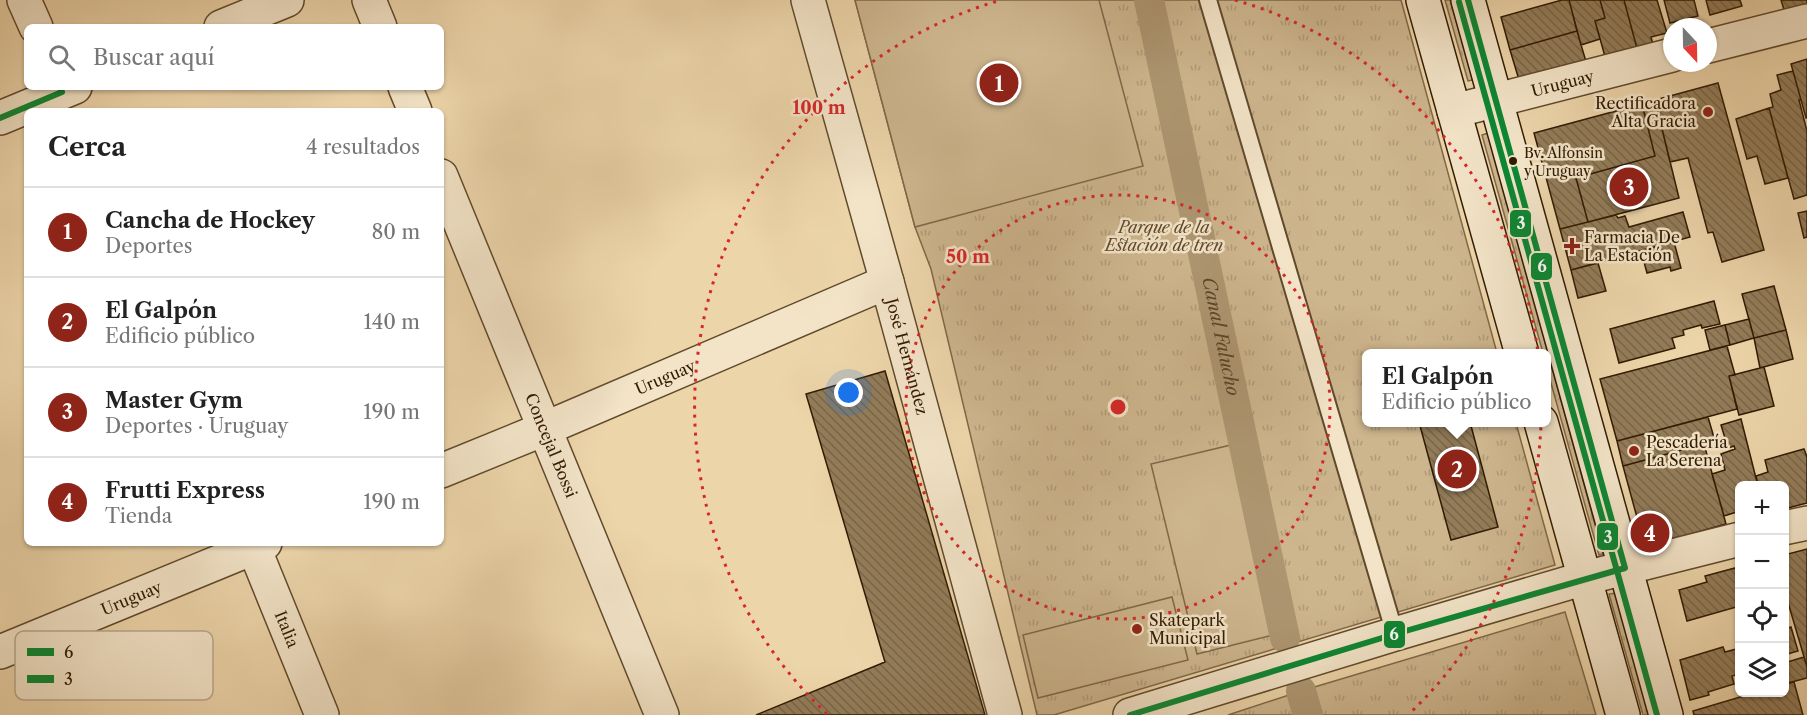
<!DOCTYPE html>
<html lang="es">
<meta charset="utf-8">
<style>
body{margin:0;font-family:"Libre Caslon Text",serif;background:#f2f2f2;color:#222}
.controls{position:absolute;right:18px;bottom:18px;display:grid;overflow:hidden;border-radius:9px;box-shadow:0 2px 4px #0004}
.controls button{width:54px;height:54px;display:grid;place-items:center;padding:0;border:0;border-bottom:2px solid #e0e0e0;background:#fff;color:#222;font:30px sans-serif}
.compass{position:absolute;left:1663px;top:18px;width:54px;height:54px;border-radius:50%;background:#fff;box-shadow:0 2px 4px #0004;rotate:158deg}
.you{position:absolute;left:849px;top:393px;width:21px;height:21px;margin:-15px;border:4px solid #fff;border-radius:50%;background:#1a73e8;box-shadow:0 0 0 9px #1a73e833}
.badge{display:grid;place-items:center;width:39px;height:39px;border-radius:50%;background:#8f2418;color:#fff;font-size:20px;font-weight:700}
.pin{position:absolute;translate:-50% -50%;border:3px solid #fff;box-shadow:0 2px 6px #0006}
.popup{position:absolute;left:1362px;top:349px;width:189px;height:78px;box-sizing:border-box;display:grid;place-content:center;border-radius:9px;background:#fff;filter:drop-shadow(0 2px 4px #0005);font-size:20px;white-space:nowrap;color:#767676}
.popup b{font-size:22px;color:#222}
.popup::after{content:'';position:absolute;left:50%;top:100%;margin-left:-12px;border:12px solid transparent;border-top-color:#fff}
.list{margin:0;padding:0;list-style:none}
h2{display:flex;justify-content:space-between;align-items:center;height:78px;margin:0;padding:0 24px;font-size:26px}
h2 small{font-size:20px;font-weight:400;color:#767676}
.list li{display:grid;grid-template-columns:39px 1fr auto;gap:18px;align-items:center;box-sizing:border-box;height:90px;padding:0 24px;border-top:2px solid #e0e0e0}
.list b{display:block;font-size:22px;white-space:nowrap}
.list p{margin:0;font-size:20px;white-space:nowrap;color:#767676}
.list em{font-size:20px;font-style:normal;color:#767676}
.icon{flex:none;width:33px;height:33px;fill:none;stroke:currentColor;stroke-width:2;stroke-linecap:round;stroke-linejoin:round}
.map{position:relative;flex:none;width:1807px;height:715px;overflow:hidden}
.search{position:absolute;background:#fff;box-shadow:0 2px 4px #0004;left:24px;top:24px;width:420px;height:66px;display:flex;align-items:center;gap:15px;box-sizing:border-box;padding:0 21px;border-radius:9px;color:#767676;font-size:22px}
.panel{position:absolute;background:#fff;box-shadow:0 2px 4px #0004;left:24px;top:108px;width:420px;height:438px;border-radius:9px}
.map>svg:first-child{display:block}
</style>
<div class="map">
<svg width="1807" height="715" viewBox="0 0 1807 715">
<defs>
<pattern id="grass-tufts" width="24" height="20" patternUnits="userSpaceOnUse" patternTransform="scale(1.5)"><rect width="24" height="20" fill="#cdb58d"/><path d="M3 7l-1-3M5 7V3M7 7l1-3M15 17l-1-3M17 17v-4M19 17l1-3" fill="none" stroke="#b09b78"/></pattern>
<pattern id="building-back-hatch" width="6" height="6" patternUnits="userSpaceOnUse" patternTransform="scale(1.5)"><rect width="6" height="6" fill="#937c59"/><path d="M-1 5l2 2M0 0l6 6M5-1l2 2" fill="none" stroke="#796547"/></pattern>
</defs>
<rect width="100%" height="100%" fill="#edd5aa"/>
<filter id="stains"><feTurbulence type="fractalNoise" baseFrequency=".00333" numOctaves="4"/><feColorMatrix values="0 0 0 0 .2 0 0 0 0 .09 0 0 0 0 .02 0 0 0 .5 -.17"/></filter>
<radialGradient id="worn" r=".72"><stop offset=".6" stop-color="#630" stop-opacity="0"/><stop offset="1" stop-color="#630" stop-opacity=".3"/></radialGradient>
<!-- grass -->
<path fill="url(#grass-tufts)" stroke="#7f6848" stroke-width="1.5" d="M855,0h546l96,353 -130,1v68l149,1 39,142 -501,150h-17l-106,-446 -16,-42z
M1445,0h5l23,80 -5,1z
M1488,133l115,421 -4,1 -52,-186v-15l-4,-1 -61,-218z
M1615,593l34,122h-6l-34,-121z
M1565,612l31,103h-368l73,-24z"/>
<!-- garden -->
<path fill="#cdb58d" stroke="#7f6848" stroke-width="1.5" d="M855,0h244l44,166 -228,61z
M1231,445l46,189 -80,20 -46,-190z
M1172,597l16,63 -150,38 -15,-63z"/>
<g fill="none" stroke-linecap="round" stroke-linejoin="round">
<!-- canal -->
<g stroke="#ad9671" stroke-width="30">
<path id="s1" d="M1149,0l136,638"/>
<path d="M1301,691l7,24"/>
</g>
</g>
<!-- building -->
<path fill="url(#building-back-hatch)" stroke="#311b02" stroke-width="1.5" d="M1562,0h7l8,31 -67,19 -9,-33z
M1569,0h31l5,18 -10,3 5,18 -19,6z
M1600,0h24l14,52 -32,8 -11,-39 10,-3z
M1624,0h33l10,33 -16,4 3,11 -16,4z
M1664,0h30l4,16 -28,7z
M1706,0h34l2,6 -32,9z
M1781,0h26v7l-22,6z
M1577,31l10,34 -67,18 -10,-33z
M1807,59v59h-1l-15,-54z
M1793,71l8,29h-2l8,31v64l-13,4 -25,-91 4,-1 -3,-13 11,-4 -4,-15z
M1718,83l46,167 -42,12 -9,-30 -5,1 -20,-75 -18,4 -15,-62z
M1655,100l24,98 -91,24 -12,-44 79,-22 -13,-52z
M1642,104l13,52 -79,22 12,44 -28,7 -26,-96z
M1769,108l19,70 -23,6 -8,-28 -10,3 -11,-40z
M1807,211v26l-3,1 -6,-25z
M1683,212l7,25 -119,33 -11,-41 56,-14 2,3 7,-2 4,11z
M1674,242l7,26 -10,3 -1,-4 -23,6 -6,-22z
M1598,263l8,28 -28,7 -7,-28z
M1774,286l12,44 -32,8 -12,-44z
M1714,301l6,23 -18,4 -1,-3 -18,5 1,5 -12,3 3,10 -56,15 -9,-34z
M1749,319l5,19 -24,7 -5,-20z
M1725,325l5,20 -20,5 -5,-20z
M1786,330l7,29 -33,9 -6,-30z
M1727,346l8,29 -6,1 8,33 -120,32 -17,-62z
M1764,367l10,39 -35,9 -10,-39z
M885,371l100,344h-229l129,-53 -79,-268z
M1708,417l7,24 -92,25 -6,-25z
M1741,419l17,67h-18v25l-16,5 -12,-42 13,-4 -4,-16 14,-5 -1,-3 -6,2 -7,-23z
M1419,422h51l28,105 -47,13z
M1704,444l22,80 -81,23 -22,-81z
M1804,449l3,8v46l-23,6v-23h-26l-2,-10 12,-4 -3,-12z
M1807,549v118l-23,-78v-34z
M1735,568l5,16v22l-53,15 -8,-31 28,-8 -2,-6z
M1791,627l7,24 -14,4v-26z
M1723,647l2,5 15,-4v26l-8,2 2,8 -26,8 1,3 -19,5 -10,-40z
M1804,657l3,10v11l-23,6v-21z
M1794,682l9,33h-109l-1,-4 64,-19h27v-8z"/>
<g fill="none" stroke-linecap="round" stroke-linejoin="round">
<!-- lane casing -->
<g stroke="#604a2c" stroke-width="20">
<path id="lane" d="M1208,0l187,634"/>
</g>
<!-- street casing -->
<g stroke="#604a2c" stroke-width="36">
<g id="street">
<path d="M24,0l12,27"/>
<path d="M369,0l11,27"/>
<path id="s2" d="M808,0l79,282 118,433"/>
<path d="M221,27l66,-27"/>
<path d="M1708,46l99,-25"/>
<path d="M405,87l10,24"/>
<path id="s3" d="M1454,111l218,-56"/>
<path d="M0,118l75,-31"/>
<path id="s4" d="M441,176l221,539"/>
<path id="s5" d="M441,471l103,-42 343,-147"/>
<path d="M1784,528l23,-5"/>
<path id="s6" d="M252,543l70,172"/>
<path id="s7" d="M0,652l265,-109"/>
<path d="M1130,715l265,-81 190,-56 155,-39"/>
</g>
</g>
<!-- secondary casing -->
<g stroke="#311b02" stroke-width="36">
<path id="secondary" d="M1423,0l99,354
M1468,0l198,715
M1541,422l82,293"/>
</g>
<!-- lane -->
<use href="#lane" stroke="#f3e4c8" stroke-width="16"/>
<!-- street -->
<use href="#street" stroke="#f3e4c8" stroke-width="33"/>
<!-- secondary -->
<use href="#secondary" stroke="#f3e4c8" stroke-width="33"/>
<!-- bus-1 casing -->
<g stroke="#f3e4c8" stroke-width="10">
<path id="bus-1" d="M0,118l62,-26 -2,-5
M1130,715l265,-81 230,-66 -157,-568"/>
</g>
<!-- bus-2 casing -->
<g stroke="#f3e4c8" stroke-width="10">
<path id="bus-2" d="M1459,2l198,713"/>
</g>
<!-- bus-1 -->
<use href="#bus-1" stroke="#0b8733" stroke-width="6"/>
<!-- bus-2 -->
<use href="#bus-2" stroke="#0b8733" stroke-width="6"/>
</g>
<!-- distance rings -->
<g fill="none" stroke="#d62828" stroke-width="3" stroke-dasharray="3 6">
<circle cx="1118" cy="407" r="212"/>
<path d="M827 714A423 423 0 0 1 1001 0M1235 0A423 423 0 0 1 1409 714"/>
</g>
<!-- markers -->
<g fill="#8f2418" stroke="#f3e4c8" stroke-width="2">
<circle cx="1708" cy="112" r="6"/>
<path d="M1569 237h6v6h6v6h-6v6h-6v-6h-6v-6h6z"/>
<circle cx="1634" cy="451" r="6"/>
<circle cx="1137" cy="629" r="6"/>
</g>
<circle fill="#311b02" stroke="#f3e4c8" stroke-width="2" cx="1513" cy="161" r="5"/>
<g text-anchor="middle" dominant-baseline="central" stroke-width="5" stroke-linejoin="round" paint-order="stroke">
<!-- bus labels -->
<g font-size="14" fill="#311b02" stroke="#f3e4c8" text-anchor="start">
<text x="1524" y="153">Bv. Alfonsin<tspan x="1524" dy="18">y Uruguay</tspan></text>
</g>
<!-- street labels -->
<g font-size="16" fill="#311b02" stroke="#f3e4c8">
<text stroke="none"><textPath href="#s3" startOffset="112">Uruguay</textPath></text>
<text stroke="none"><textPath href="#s2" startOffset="370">José Hernández</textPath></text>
<text stroke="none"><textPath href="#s5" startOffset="243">Uruguay</textPath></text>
<text stroke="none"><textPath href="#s4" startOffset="291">Concejal Bossi</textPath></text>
<text stroke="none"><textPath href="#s7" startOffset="142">Uruguay</textPath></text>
<text stroke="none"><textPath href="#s6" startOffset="93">Italia</textPath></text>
</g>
<!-- poi labels -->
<g font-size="16" fill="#311b02" stroke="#f3e4c8" text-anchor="start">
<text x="1696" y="103" text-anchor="end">Rectificadora<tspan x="1696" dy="18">Alta Gracia</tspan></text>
<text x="1584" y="237">Farmacia De<tspan x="1584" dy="18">La Estación</tspan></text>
<text x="1646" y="442">Pescadería<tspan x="1646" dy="18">La Serena</tspan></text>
<text x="1149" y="620">Skatepark<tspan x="1149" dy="18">Municipal</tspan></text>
</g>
<!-- park labels -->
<g font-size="16" font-style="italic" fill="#60492c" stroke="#f3e4c8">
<text x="1164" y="227">Parque de la<tspan x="1164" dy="18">Estación de tren</tspan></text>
</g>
<!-- water labels -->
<g font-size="18" font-style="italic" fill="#5c4629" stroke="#f3e4c8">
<text stroke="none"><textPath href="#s1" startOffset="344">Canal Falucho</textPath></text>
</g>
</g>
<!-- legend -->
<rect x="15" y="631" width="198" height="69" rx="9" fill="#f3e4c8" stroke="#b9a88d" stroke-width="1.5"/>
<rect x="27" y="648" width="27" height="8" fill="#0b8733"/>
<rect x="27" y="675" width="27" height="8" fill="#0b8733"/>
<g font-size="16" fill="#311b02">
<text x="64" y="658">6</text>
<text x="64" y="685">3</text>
</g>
<circle cx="1118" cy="407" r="9" fill="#d62828" stroke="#f3e4c8" stroke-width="3"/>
<g font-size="18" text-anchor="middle" font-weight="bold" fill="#d62828" stroke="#f3e4c8" stroke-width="5" stroke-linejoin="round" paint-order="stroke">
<text x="819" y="114">100 m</text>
<text x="968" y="263">50 m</text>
</g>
<g stroke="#f3e4c8" stroke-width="2">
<rect x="1509" y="209" width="23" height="29" rx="6" fill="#0b8733"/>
<rect x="1530" y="252" width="23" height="29" rx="6" fill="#0b8733"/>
<rect x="1596" y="522" width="23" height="29" rx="6" fill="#0b8733"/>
<rect x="1383" y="620" width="23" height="29" rx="6" fill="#0b8733"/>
</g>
<g font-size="16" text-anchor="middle" font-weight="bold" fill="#fff">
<text x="1521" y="229">3</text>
<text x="1542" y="272">6</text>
<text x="1608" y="543">3</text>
<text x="1394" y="640">6</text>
</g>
<rect width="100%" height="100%" filter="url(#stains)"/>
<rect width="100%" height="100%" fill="url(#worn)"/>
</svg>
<div class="controls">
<button>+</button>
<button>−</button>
<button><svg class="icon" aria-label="locate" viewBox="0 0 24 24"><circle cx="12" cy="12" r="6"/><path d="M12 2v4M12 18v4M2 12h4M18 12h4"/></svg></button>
<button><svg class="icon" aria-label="layers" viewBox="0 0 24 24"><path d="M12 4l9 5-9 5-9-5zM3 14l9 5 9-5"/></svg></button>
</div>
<svg class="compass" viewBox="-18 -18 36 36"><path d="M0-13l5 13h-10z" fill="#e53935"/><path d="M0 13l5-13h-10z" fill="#767676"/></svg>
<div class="you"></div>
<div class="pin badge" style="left:999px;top:83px">1</div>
<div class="pin badge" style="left:1457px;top:469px">2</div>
<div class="popup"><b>El Galpón</b>Edificio público</div>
<div class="pin badge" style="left:1629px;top:187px">3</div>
<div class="pin badge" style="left:1650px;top:533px">4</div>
<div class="search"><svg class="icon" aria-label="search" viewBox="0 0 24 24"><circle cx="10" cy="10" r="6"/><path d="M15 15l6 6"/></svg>Buscar aquí</div>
<section class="panel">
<h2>Cerca<small>4 resultados</small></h2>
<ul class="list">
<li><span class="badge">1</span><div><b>Cancha de Hockey</b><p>Deportes</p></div><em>80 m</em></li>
<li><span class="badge">2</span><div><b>El Galpón</b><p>Edificio público</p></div><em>140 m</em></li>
<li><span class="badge">3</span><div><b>Master Gym</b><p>Deportes · Uruguay</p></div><em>190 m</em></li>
<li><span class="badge">4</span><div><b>Frutti Express</b><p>Tienda</p></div><em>190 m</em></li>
</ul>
</section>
</div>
